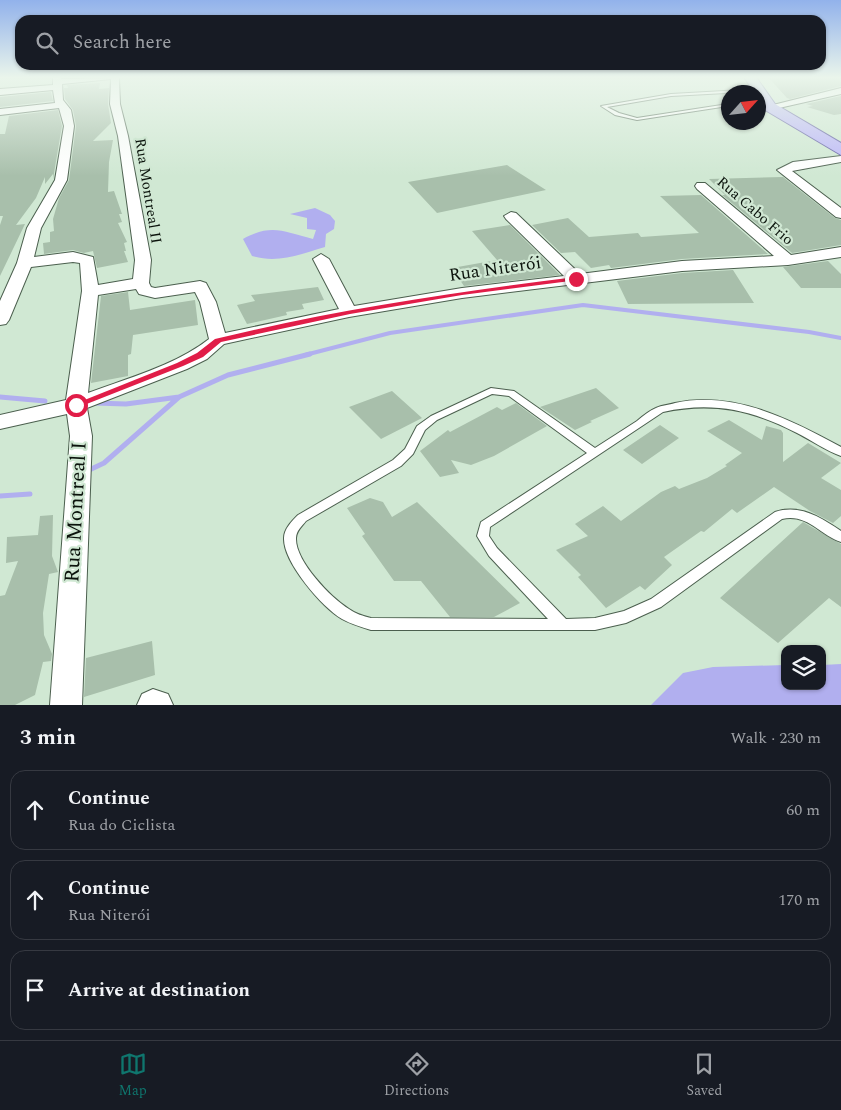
<!DOCTYPE html>
<meta charset="utf-8">
<style>
body{margin:0;font-family:Spectral,serif;background:#20242c;color:#f1f3f6}
.controls{position:absolute;right:15px;bottom:15px;display:grid;overflow:hidden;border-radius:10px;box-shadow:0 1px 4px #0004}
.controls button{width:45px;height:45px;display:grid;place-items:center;padding:0;border:0;border-bottom:1px solid #363941;background:#171b24;color:#f1f3f6;font:25px sans-serif}
.compass{position:absolute;left:721px;top:85px;width:45px;height:45px;border-radius:50%;background:#171b24;box-shadow:0 1px 4px #0004;rotate:63deg}
.stop{position:absolute;width:15px;height:15px;margin:-11px;border:4px solid #e11d48;border-radius:50%;background:#fff}
.stop.end{background:#e11d48;border-color:#fff;box-shadow:0 1px 5px #0008}
.list{margin:0;padding:0;list-style:none}
h2{display:flex;justify-content:space-between;align-items:center;height:65px;margin:0;padding:0 20px;font-size:21px}
h2 small{font-size:16px;font-weight:400;color:#9ea1a6}
.list li{display:grid;grid-template-columns:32px 1fr auto;gap:15px;align-items:center;box-sizing:border-box;height:80px;margin:0 10px 10px;padding:0 10px;border:1px solid #363941;border-radius:15px}
.list b{display:block;font-size:19px;white-space:nowrap}
.list p{margin:0;font-size:16px;white-space:nowrap;color:#9ea1a6}
.list em{font-size:16px;font-style:normal;color:#9ea1a6}
.icon{flex:none;width:28px;height:28px;fill:none;stroke:currentColor;stroke-width:2;stroke-linecap:round;stroke-linejoin:round}
.map{position:relative;flex:none;width:841px;height:705px;overflow:hidden}
.search{position:absolute;background:#171b24;box-shadow:0 1px 4px #0004;left:15px;right:15px;top:15px;height:55px;display:flex;align-items:center;gap:12px;box-sizing:border-box;padding:0 18px;border-radius:15px;color:#9ea1a6;font-size:19px}
.sheet{height:335px;background:#171b24}
nav{display:flex;justify-content:space-around;align-items:center;box-sizing:border-box;height:70px;border-top:1px solid #363941;background:#171b24;font-size:14px;color:#9ea1a6}
nav a{display:grid;justify-items:center;gap:2px}
nav .on{color:#0f766e}
.map>svg:first-child{display:block}
</style>
<div class="map">
<svg width="841" height="705" viewBox="0 0 841 705">
<rect width="100%" height="100%" fill="#d0e8d3"/>
<!-- water -->
<path fill="#b1afef" d="M315,208l15,7 5,6 -1,8 -8,5 -1,13c-24,7 -47,17 -73,9l-9,-17c29,-16 41,-7 70,0l3,-9 -9,-1v-11l-17,-4z
M841,664v41h-190l32,-32 30,-6 72,-2v21h37v-21z"/>
<g fill="none" stroke-linecap="round" stroke-linejoin="round">
<!-- stream-far1 -->
<path stroke="#b1afef" stroke-width="4" d="M305,355l85,-22 193,-28 226,27 32,6"/>
<!-- stream -->
<path stroke="#b1afef" stroke-width="5" d="M0,397l45,4
M95,403l31,1 53,-7
M85,472l19,-9 75,-66 49,-22 82,-21
M0,496l30,-2"/>
</g>
<!-- building -->
<path fill="#a8bfab" d="M768,77h61l12,3v6l-51,13 -3,-1z
M100,83l-1,6 10,-1 -1,16 3,19 -18,18 20,-1 -4,22 -1,30 6,-1 8,23h-3l3,8 -4,1 9,19 -3,1 2,8h-2l4,11 -31,6 -4,-17 -9,2 -11,-3 -29,4 -1,-11 7,-1v-10l4,-1 -1,-12 6,-21 10,-18 7,-54 -3,-16 -8,-11 -1,-11h4l-1,-3z
M51,92l2,9 -53,6v-10z
M841,96v18l-7,1 -27,-8 6,-1 -7,-2z
M58,110l4,16 -9,53v-5l-8,10v-7l-9,21 -20,27 9,-1 -25,52v-51l3,-9h-3v-82h5l4,-18z
M507,165l39,25 -109,23 -29,-31z
M783,177l52,41 6,2v25l-49,8 -70,-58h3l-16,-16z
M701,195l67,59 -86,5 -71,9 -2,-3 -18,3 -16,-16 -14,1 -29,-28 36,-7 21,19 49,-4 3,4 58,-4 -39,-37z
M510,225l50,50 -96,11 -12,-18 45,-8 -25,-29z
M828,261l13,13v14h-40l-18,-21z
M733,270l21,33 -126,1 -11,-23 65,-8z
M318,287l6,13 -22,4 2,5 -18,3 1,3 -40,9 -10,-19 18,-4 -4,-6z
M128,292l2,18 65,-10 3,25 -65,10 -2,19 -3,1v21l-37,7 10,-87z
M596,388l23,20 -29,13 2,1 -17,8 -35,-23z
M392,391l30,27 -41,21 -32,-32z
M516,403l31,23 -53,30 -23,9 -20,-5 8,13 -19,4 -20,-26 28,-21 2,2 47,-25 5,3z
M729,420l33,20 4,-14 15,4 2,3v29l25,-19 33,20 -20,15 20,12v26l-8,7 -23,-12 -36,-24 -37,26 -5,-4 -28,23 -3,-1 -37,26 8,8 -27,25 -5,-4 -34,22 -28,-31 3,-2 -25,-25 32,-14 -13,-12 28,-18 18,15 40,-29 14,-6 4,3 28,-11 20,-12 -2,-1 17,-12 -35,-22z
M660,425l19,13 -37,26 -19,-14z
M370,498l13,4 9,15 25,-15 103,101 -26,14h-44l-29,-36h-27l-32,-45 3,-2 -18,-26z
M53,515l-1,41 6,16 -9,2 -6,39 1,22 8,19 -1,7 -8,1 -8,33 -20,10h-15v-109l5,-1 13,-34 -12,2 1,-26 31,-2 2,-19z
M803,522l38,22v63l-12,-9 -51,45 -58,-45z
M152,641l3,34 -71,22 2,-39z"/>
<g fill="none" stroke-linecap="round" stroke-linejoin="round">
<!-- lane casing -->
<g stroke="#4b5f4e" stroke-width="2">
<path id="lane" d="M742,90l2,2 -73,4 -64,11 12,6 18,5 91,-14v2l-91,14 -22,-5 -14,-9 70,-12z
M491,388l23,3 81,57c14,-9 28,-18 42,-27 6,-5 12,-10 19,-13 6,-3 13,-3 19,-5 58,-13 117,17 166,44v9c-15,-5 -30,-16 -44,-23 -45,-23 -84,-32 -134,-21l-173,115 -1,9 8,12 69,71 29,-1 29,-7 27,-12 124,-87c25,-8 45,5 66,19v11c-21,-7 -34,-29 -59,-23l-121,88 -35,16 -31,7h-224c-10,-3 -20,-6 -29,-11 -20,-12 -59,-57 -58,-81 0,-9 8,-17 14,-23l95,-55 12,-11 12,-23 14,-10zM492,394l17,2 78,57 -106,69 -4,14 12,20 59,63 -177,-1c-8,-2 -15,-4 -22,-9 -18,-11 -54,-48 -53,-71 0,-7 6,-12 10,-17l95,-55 12,-12 12,-24 12,-10z"/>
</g>
<!-- street casing -->
<g stroke="#4b5f4e" stroke-width="2">
<path id="street" d="M53,77h8v2l58,-1 1,26 8,32 23,124 -2,23 2,4 4,1 45,-7 6,2 10,19 9,31 114,-24 -26,-50 8,-5 8,5 25,47 108,-18 102,-12 -58,-57 -2,-3 7,-4 5,1 64,61 102,-13 92,-5 -77,-67 -2,-3 2,-3h8l86,72 50,-8v10l-53,8 -106,6 -220,27 -113,19 -125,27 -17,15 -20,10 -100,39 5,28 -10,269h-32l20,-269 -3,-22 -67,15v-14l66,-15 16,-109 -2,-28 -7,-1 -42,5 -22,53 -3,4 -6,1v-24l17,-38 10,-35 28,-48 9,-54 -5,-18 -59,7v-6l55,-6 -2,-13 -53,5v-6l53,-4zM111,79l-1,25 8,32 17,124 -2,19 -35,6 -5,-28 -20,-5 -39,5 7,-29 26,-48 7,-54 -3,-16 -8,-10 -1,-16zM136,289l3,5 16,4 40,-6 5,10 9,37c-35,27 -81,39 -121,54l10,-98z
M841,88v6l-71,16 -5,-3z
M841,156v6l-49,9 49,37v10l-5,-1 -59,-47 16,-8z
M153,689l15,5 5,11h-36l5,-11z"/>
</g>
<!-- primary casing -->
<g stroke="#615da3" stroke-width="2">
<path id="primary" d="M744,77h12l19,27 66,39v12l-76,-45 -7,-10v-8h-4z"/>
</g>
<!-- lane -->
<use href="#lane" fill="#fff" fill-rule="evenodd"/>
<!-- street -->
<use href="#street" fill="#fff" fill-rule="evenodd"/>
<!-- primary -->
<use href="#primary" fill="#bcb6f9" fill-rule="evenodd"/>
</g>
<!-- sky -->
<linearGradient id="sky" x2="0" y2="1"><stop stop-color="#92b2eb"/><stop offset="0.44" stop-color="#eaf5eb"/><stop offset="1" stop-color="#eaf5eb" stop-opacity="0"/></linearGradient>
<rect width="841" height="176" fill="url(#sky)"/>
<!-- route -->
<path fill="#e11d48" d="M576,277l2,3 -116,15 -112,19 -129,28 -18,15 -20,9 -104,41 -7,-2 105,-42 20,-10 18,-14c119,-29 239,-47 361,-62z"/>
<g text-anchor="middle" dominant-baseline="central" stroke-width="4.5" stroke-linejoin="round" paint-order="stroke">
<!-- far-street labels -->
<g font-size="15" fill="#0b130c" stroke="#d0e8d3">
<text transform="translate(148 191) rotate(81)">Rua Montreal II</text>
<text transform="translate(755 211) rotate(41)">Rua Cabo Frio</text>
</g>
<!-- street labels -->
<g font-size="18" fill="#0b130c" stroke="#d0e8d3">
<text transform="translate(495 269) rotate(-8)">Rua Niterói</text>
</g>
<!-- near-street labels -->
<g font-size="21" fill="#0b130c" stroke="#d0e8d3">
<text transform="translate(76 512) rotate(-87)">Rua Montreal I</text>
</g>
</g>
</svg>
<div class="controls">
<button><svg class="icon" aria-label="layers" viewBox="0 0 24 24"><path d="M12 4l9 5-9 5-9-5zM3 14l9 5 9-5"/></svg></button>
</div>
<svg class="compass" viewBox="-18 -18 36 36"><path d="M0-13l5 13h-10z" fill="#e53935"/><path d="M0 13l5-13h-10z" fill="#9ea1a6"/></svg>
<div class="stop" style="left:76px;top:405px"></div>
<div class="stop end" style="left:576px;top:279px"></div>
<div class="search"><svg class="icon" aria-label="search" viewBox="0 0 24 24"><circle cx="10" cy="10" r="6"/><path d="M15 15l6 6"/></svg>Search here</div>
</div>
<section class="sheet">
<h2>3 min<small>Walk · 230 m</small></h2>
<ul class="list">
<li><svg class="icon" aria-label="ahead" viewBox="0 0 24 24"><path d="M12 20V5M6 11l6-6 6 6"/></svg><div><b>Continue</b><p>Rua do Ciclista</p></div><em>60 m</em></li>
<li><svg class="icon" aria-label="ahead" viewBox="0 0 24 24"><path d="M12 20V5M6 11l6-6 6 6"/></svg><div><b>Continue</b><p>Rua Niterói</p></div><em>170 m</em></li>
<li><svg class="icon" aria-label="arrive" viewBox="0 0 24 24"><path d="M6 21V4h12l-3 4 3 4H6"/></svg><div><b>Arrive at destination</b></div></li>
</ul>
</section>
<nav>
<a class="on"><svg class="icon" aria-label="map" viewBox="0 0 24 24"><path d="M3 6l6-2 6 2 6-2v14l-6 2-6-2-6 2zM9 4v14M15 6v14"/></svg>Map</a>
<a><svg class="icon" aria-label="directions" viewBox="0 0 24 24"><path d="M12 3l9 9-9 9-9-9zM9 14v-3h6M13 9l2 2-2 2"/></svg>Directions</a>
<a><svg class="icon" aria-label="saved" viewBox="0 0 24 24"><path d="M7 4h10v16l-5-4-5 4z"/></svg>Saved</a>
</nav>
